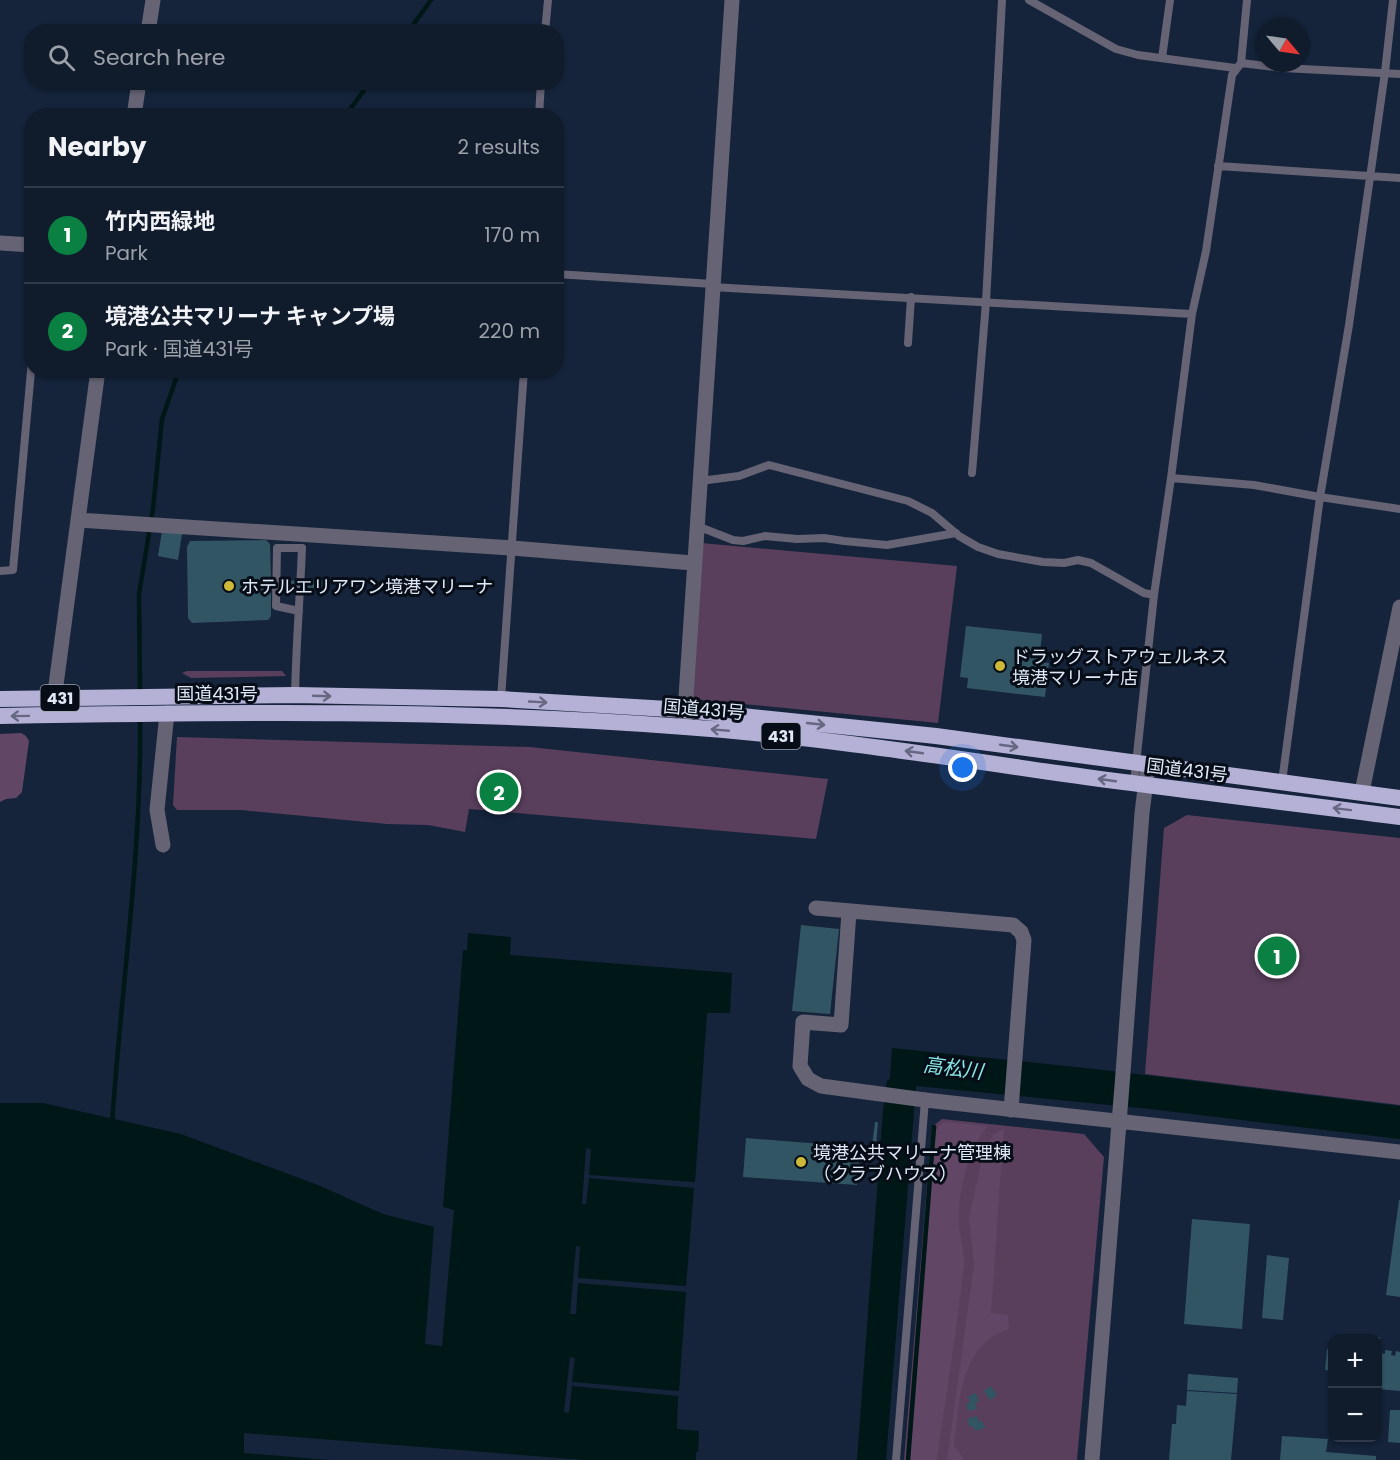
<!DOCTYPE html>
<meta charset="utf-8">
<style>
body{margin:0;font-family:Poppins,"Noto Sans JP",sans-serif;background:#192434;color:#f1f3f6}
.controls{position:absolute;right:18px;bottom:18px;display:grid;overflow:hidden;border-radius:12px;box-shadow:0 2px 4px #0004}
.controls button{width:54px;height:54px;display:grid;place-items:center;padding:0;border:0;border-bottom:2px solid #303948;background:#101b2c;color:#f1f3f6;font:30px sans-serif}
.compass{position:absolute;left:1256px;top:18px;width:54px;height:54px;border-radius:50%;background:#101b2c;box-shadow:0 2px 4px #0004;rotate:119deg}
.you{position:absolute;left:963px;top:768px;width:21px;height:21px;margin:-15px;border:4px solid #fff;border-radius:50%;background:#1a73e8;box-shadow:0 0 0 9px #1a73e833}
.badge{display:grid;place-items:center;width:39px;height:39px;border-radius:50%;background:#0b8043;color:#fff;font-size:20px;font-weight:700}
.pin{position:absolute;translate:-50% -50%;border:3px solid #fff;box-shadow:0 2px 6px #0006}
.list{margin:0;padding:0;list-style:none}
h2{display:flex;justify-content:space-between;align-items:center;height:78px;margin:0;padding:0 24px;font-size:26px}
h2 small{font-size:20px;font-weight:400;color:#9ca1a9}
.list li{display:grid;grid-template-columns:39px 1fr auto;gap:18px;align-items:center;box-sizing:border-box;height:96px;padding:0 24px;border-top:2px solid #303948}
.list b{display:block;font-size:22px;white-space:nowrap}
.list p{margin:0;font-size:20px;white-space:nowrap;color:#9ca1a9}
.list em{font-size:20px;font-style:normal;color:#9ca1a9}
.icon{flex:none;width:33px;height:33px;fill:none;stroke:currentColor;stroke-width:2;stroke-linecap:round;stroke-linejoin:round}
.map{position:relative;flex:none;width:1400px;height:1460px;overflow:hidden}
.search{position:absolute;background:#101b2c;box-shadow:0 2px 4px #0004;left:24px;top:24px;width:540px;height:66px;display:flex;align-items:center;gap:15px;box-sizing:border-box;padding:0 21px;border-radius:24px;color:#9ca1a9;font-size:22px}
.panel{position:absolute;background:#101b2c;box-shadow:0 2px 4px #0004;left:24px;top:108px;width:540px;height:270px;border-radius:24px}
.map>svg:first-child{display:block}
</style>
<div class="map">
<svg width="1400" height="1460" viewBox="0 0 1400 1460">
<rect width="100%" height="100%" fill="#15243b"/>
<!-- green -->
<path fill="#593f5c" d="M701,543l256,23 -19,157 -246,-24z
M187,671h95l4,5 -95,2 -9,-5z
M177,737l353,10 298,32 -12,60 -347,-30 -4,23 -37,-7 -41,-1 -146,-14h-64l-4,-5z
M1187,815l213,23v267l-255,-31 19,-246z
M942,1119l142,15 20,23 -27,303h-173l28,-333z"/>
<!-- forest -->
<path fill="#614665" d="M21,733l5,3 3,5 -7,51 -6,6 -10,1 -6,3v-68z
M943,1122l45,4c-20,22 -31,68 -29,99 1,13 6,27 5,40 -7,65 -18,130 -27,195h-27l26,-330z
M1004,1128l-13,185 17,2 1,14c-7,3 -15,6 -21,11 -30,27 -29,69 -34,106l11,14h-18l27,-196 -5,-46 14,-64 10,-19z"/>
<!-- water -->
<path fill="#001717" d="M468,933l43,4 -1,18 222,18 -2,40h-23l-12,169 -106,-7 2,-26 -5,-1 -4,56h4l3,-26 105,10 -8,98 -108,-8 2,-31 -4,-1 -6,68h6l2,-31 108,9 -7,99 -107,-9 3,-24 -5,-1 -6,55 5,1 3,-27 106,10 -1,33 22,2 -1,21h-2v8h-111l-341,-27v20l85,7h-329v-357h43l138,31 137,51 65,29 51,13 -9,117 17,2 12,-136 -11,-3 20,-257h4z
M892,1048l212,22 296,36v33l-250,-30 -234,-23 -30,374h-29l26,-349 4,-31 3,-1z"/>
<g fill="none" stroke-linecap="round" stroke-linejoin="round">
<!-- stream -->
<path stroke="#001717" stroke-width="4.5" d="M408,32l23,-32
M345,116l25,-34
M140,693l-1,-99 14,-85 9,-90 17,-49
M112,1124c9,-136 30,-271 28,-407
M908,1460l26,-333"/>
</g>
<!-- building -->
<path fill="#325564" d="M162,531l20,3 -4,26 -20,-4z
M266,540l4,4 1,37 52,-1v10l-52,1v25l-3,4 -76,3 -4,-5 -1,-71 3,-6z
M966,626l76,8 -3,28 10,1 -4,34 -78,-9 1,-10 -8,-1z
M801,925l38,4 -9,85 -38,-3z
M875,1122h3l-2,25 -4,-1z
M746,1138l114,9 -3,38 -114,-8z
M1399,1200h1v97l-14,-2z
M1192,1219l58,5 -8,105 -58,-5z
M1267,1255l22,3 -6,62 -21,-2z
M1346,1334l28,3v1h-29z
M1378,1337h2l-1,16 6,1v-4l7,1 -1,4 4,1 1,-5 4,1v39l-22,-2z
M1327,1349h5v22l-7,-1z
M1188,1374l50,4 -1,15 -50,-3z
M991,1386l6,9 -7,5 -6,-9z
M1187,1391l50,3 -6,66h-62l3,-36h4l1,-19 9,1z
M976,1393l3,9 -4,1 2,6 -9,2 -2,-7 4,-2 -2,-6z
M1390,1410h10v33l-12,-1z
M977,1416l2,6 3,-1 3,7 -10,3 -2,-5 -3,1 -3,-8z
M1282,1436l46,3 -2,13 50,4v4h-96z"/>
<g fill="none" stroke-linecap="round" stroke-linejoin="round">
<!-- service -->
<path stroke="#656374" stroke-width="8" d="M1029,0l87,49 22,6 97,13
M545,32l3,-32
M1162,58l8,-58
M1241,63l42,5 117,6
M539,116l2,-34
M1218,166l182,12
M556,274l157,10
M712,287l480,27
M908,343l3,-46
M972,473l14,-171 16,-302
M1171,478l83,7 66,12 80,12
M700,481l39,-5 30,-11 139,36 24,12 27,23 19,11 20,7 45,8 21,1 14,-3 13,3 53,30 10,2
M697,526l36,14 10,1 22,-5 32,3 27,-1 20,3 43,4 69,-12
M0,571l13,-1 19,-210
M295,695c1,-49 5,-98 7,-147h-25l-1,58 23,5
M501,699l23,-329
M1282,782l38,-285 29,-172 36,-253 8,-72
M1134,783l20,-188 17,-117 21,-164 14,-63 26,-176 9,-12 6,-63
M896,1460l29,-360"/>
<!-- minor -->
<path stroke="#656374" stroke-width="15" d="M148,32l5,-32
M134,116l5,-34
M0,243l32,2
M78,520l434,28 181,15
M52,715l46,-345
M684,727l48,-727
M1362,792l38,-185
M163,845l-6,-35 10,-97
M816,908l197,17 8,7 3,8 -13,170
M849,912l-8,113 -38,-3 -3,44 8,13 13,7 104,14"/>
<!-- tertiary -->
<path stroke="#656374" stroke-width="15" d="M925,1100l475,52
M1092,1460l31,-387 19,-260 6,-48"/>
<!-- trunk -->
<path stroke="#b4b0d6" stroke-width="16" d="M0,699l295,-4 206,4 184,11 251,26 464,62
M0,716c229,-4 457,-7 685,11 125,9 248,28 372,46 114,16 228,29 343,44"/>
</g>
<!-- one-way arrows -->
<defs><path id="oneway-shaft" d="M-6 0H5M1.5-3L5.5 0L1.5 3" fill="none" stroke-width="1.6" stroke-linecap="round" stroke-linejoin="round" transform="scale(1.5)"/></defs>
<g stroke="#666780">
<use href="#oneway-shaft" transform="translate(322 696) rotate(2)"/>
<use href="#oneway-shaft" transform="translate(538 702) rotate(3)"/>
<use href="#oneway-shaft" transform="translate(20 716) rotate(179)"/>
<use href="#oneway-shaft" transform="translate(816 724) rotate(6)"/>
<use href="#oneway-shaft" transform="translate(720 730) rotate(-175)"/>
<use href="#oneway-shaft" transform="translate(1009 746) rotate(8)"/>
<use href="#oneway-shaft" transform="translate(914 752) rotate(-172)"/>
<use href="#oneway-shaft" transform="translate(1107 780) rotate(-172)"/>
<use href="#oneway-shaft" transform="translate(1342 809) rotate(-173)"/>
</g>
<!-- markers -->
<g fill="#cdb938" stroke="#070d17" stroke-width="2">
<circle cx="229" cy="586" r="6"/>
<circle cx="1000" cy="666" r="6"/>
<circle cx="801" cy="1162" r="6"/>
</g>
<g text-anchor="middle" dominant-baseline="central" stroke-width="6" stroke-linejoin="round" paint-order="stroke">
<!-- shield labels -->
<g fill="#070d17" stroke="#9ea6b4" stroke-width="1.5">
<rect x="40.5" y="685" width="39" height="26" rx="4.5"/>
<rect x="761.5" y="723" width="39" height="26" rx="4.5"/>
</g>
<g font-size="16" font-weight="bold" fill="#dee8f7">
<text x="60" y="698">431</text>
<text x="781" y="736">431</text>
</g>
<!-- poi labels -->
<g font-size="18" fill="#dee8f7" stroke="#070d17" text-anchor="start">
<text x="241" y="586">ホテルエリアワン境港マリーナ</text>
<text x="1012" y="656">ドラッグストアウェルネス<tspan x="1012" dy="21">境港マリーナ店</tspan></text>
<text x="813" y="1152">境港公共マリーナ管理棟<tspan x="813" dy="21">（クラブハウス）</tspan></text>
</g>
<!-- street labels -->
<g font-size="18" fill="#dee8f7" stroke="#070d17">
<text x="217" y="693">国道431号</text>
<text transform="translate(704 709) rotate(5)">国道431号</text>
<text transform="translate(1187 770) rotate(7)">国道431号</text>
</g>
<!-- water labels -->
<g font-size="20" font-style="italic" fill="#89e7e7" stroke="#070d17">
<text transform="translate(953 1068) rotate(7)">高松川</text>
</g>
</g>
</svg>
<div class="controls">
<button>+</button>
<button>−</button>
</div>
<svg class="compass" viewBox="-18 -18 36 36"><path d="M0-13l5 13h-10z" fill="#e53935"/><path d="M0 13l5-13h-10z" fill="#9ca1a9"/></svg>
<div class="you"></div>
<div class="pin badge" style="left:1277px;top:956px">1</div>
<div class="pin badge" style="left:499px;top:792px">2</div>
<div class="search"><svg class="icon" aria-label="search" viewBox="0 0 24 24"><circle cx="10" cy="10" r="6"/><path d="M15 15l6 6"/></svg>Search here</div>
<section class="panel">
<h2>Nearby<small>2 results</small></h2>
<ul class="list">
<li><span class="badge">1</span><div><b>竹内西緑地</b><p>Park</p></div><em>170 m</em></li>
<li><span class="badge">2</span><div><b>境港公共マリーナ キャンプ場</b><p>Park · 国道431号</p></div><em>220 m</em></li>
</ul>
</section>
</div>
